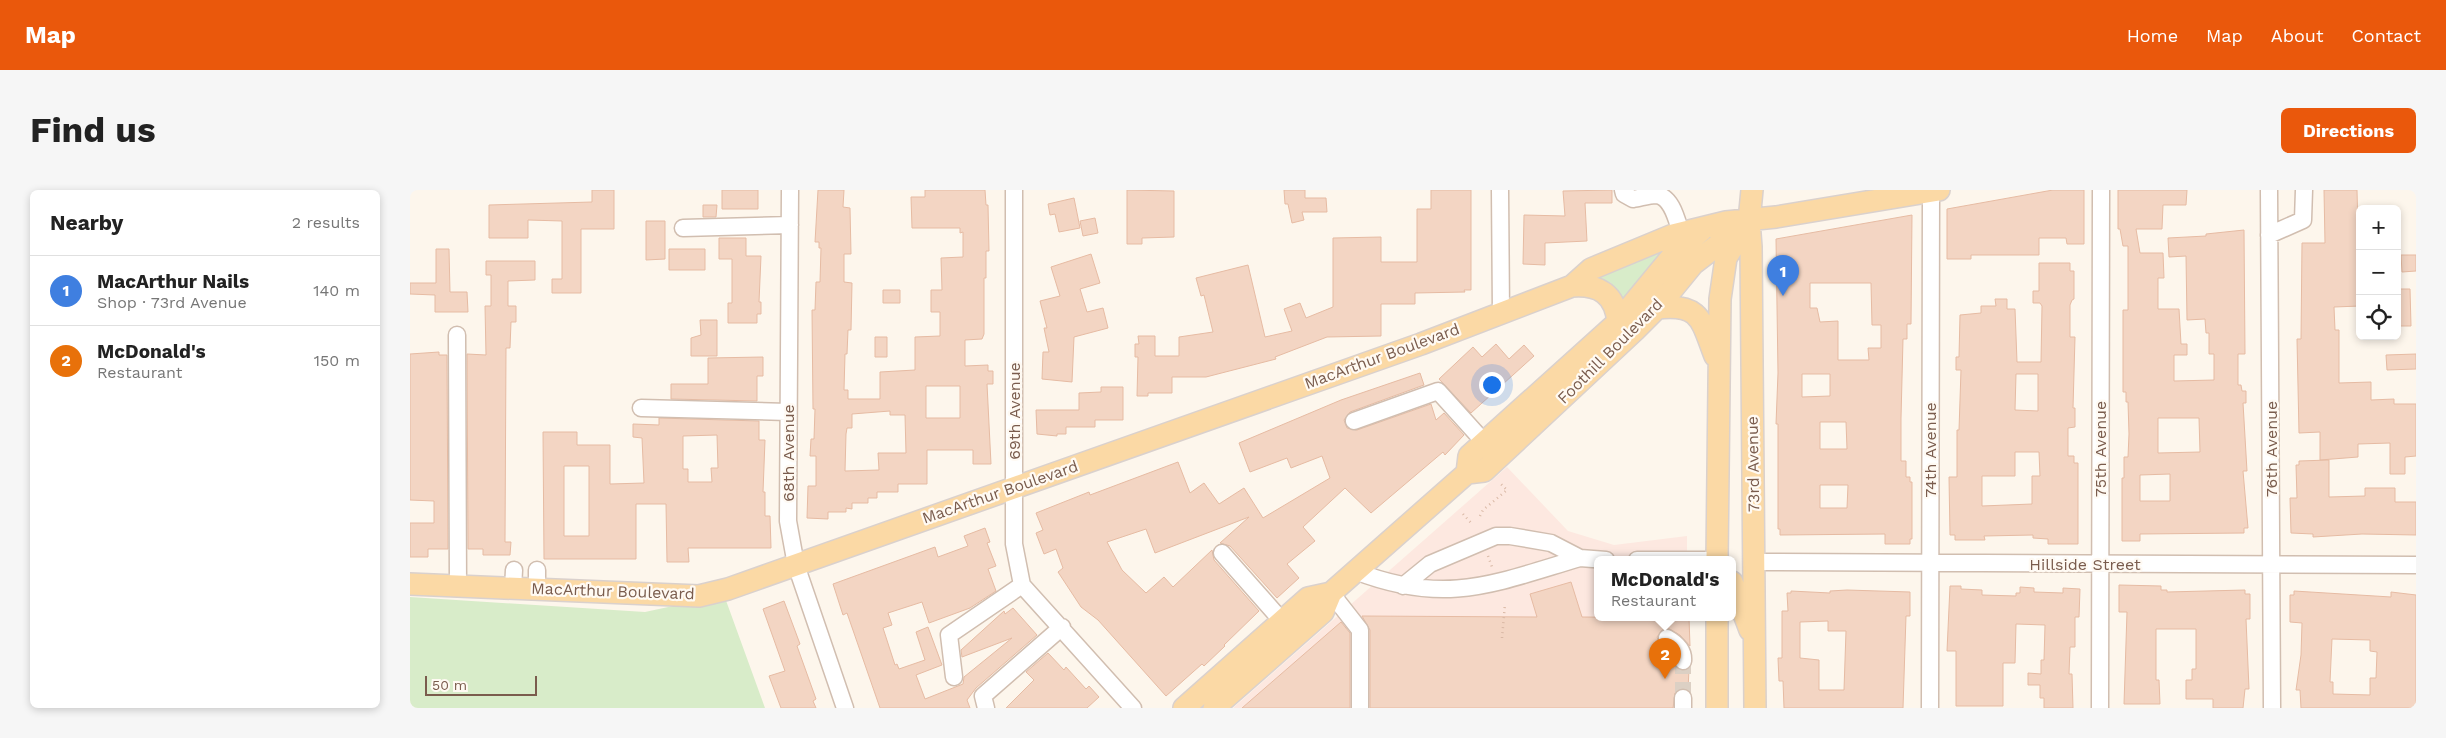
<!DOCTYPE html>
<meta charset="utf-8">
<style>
body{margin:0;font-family:"Work Sans",sans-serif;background:#f6f6f6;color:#222}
.controls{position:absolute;right:15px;top:15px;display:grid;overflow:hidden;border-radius:8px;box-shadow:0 2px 8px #0003}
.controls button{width:45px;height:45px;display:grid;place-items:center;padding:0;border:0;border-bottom:1px solid #e0e0e0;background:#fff;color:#222;font:25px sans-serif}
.scale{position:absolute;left:15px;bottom:12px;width:112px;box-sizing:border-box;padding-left:5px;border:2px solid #7a5c4d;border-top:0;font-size:14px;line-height:18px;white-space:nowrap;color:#7a5c4d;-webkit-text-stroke:4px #fffaf3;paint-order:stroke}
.you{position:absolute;left:1081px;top:194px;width:18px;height:18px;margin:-12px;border:4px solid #fff;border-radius:50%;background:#1a73e8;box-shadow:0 0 0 8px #1a73e833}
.badge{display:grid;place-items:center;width:32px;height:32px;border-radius:50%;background:#ea580c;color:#fff;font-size:16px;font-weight:700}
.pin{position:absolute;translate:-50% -41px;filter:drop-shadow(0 1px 2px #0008)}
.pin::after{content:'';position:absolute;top:26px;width:18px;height:15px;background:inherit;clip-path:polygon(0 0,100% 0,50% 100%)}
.popup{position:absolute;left:1184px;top:366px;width:142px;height:65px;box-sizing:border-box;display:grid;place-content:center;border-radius:8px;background:#fff;filter:drop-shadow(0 1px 4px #0005);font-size:16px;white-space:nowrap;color:#767676}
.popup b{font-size:19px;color:#222}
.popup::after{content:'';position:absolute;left:50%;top:100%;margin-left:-10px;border:10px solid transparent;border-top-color:#fff}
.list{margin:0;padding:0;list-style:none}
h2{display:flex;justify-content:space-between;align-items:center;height:65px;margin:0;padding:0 20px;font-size:21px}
h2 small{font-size:16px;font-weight:400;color:#767676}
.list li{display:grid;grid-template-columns:32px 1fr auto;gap:15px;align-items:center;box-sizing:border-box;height:70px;padding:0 20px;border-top:1px solid #e0e0e0}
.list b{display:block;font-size:19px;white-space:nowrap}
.list p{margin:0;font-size:16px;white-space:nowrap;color:#767676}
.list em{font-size:16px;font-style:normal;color:#767676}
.icon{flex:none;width:28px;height:28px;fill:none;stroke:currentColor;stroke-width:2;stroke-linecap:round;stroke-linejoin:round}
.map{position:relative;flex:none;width:2006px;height:518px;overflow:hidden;border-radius:8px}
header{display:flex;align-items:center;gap:30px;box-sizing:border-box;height:70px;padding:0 25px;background:#ea580c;color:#fff}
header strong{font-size:24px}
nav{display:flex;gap:28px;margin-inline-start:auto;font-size:18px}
.intro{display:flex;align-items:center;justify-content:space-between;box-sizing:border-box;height:120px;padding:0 30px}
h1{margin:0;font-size:35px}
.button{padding:12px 22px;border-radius:8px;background:#ea580c;color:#fff;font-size:18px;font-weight:700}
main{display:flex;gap:30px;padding:0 30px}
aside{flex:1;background:#fff;border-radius:8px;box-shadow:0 2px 8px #0003}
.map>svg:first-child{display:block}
</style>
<header>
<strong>Map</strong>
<nav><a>Home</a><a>Map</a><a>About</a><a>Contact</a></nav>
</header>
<div class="intro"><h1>Find us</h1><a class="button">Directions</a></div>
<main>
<aside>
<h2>Nearby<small>2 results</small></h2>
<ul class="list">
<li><span class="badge" style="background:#3f7fe0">1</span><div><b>MacArthur Nails</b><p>Shop · 73rd Avenue</p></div><em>140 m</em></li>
<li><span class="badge" style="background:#e8710a">2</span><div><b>McDonald's</b><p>Restaurant</p></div><em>150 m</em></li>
</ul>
</aside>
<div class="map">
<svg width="2006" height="518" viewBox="0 0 2006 518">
<rect width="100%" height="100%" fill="#fdf6ec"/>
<!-- commercial -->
<path fill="#fde8e0" d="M1097,277l61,64 46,14 73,-9v24h-89v58h90l1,90h-456z"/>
<!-- green -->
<path fill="#d8ecc9" d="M1256,59l-44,53 -11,-19 -16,-7z
M314,405l41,113h-355v-111l235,15z"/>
<!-- building -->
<path fill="#f3d5c3" stroke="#e6bba3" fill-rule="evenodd" d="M182,0h22v39h-33v64h-29v-14h10v-58l-34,-1v18h-39v-33l103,-3z
M312,0h36v19h-36z
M408,0h26l-1,17 7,1 1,46h-7v28l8,1 -1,47h-3l-1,24h-2l-1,36h4v9h32v-27l35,-2v-33l25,-1v-24h-9v-22h11l-1,-32 22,-1v-25l-3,1v-5h-48l-1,-31h14v-7h60l1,15h2l1,46h-3v27h-2v56l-2,5 -17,1v26l23,-1v6h5v13h-6l4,80h-18v-14h-46v34h-29v8h-21v6h-9v5h-16v6l-6,-1v4h-18v7l-21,-1 1,-32h8v-30h-6l1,-17h3l1,-30h-2l-1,-99h3l1,-28h4l1,-34h-2v-6h-4zM516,196h34v32h-34zM480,221v4h15l1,38h-28l1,17 -34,1 1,-37 1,-6h5v-14z
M717,0l47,1v46l-32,1v6h-15z
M874,0h21v8h21l1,14h-25l2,8 -12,3 -4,-19h-3z
M1021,0h40v100h-7l1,2 -50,1v11h-34v32l-54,1 -52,20 1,2 -70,18h-34v16h-24v3h-11l1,-39h-3v-13h4l-1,-8h17v20h24v-19l34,-5 -9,-37 -3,1 -5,-18 52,-13 17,72 27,-6 -8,-22 16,-6 6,15 27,-11v-69l48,-1v25h36v-53h14z
M1202,0v13h-27l2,38 -42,2v22l-22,-1 1,-49 41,1 -2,-25z
M1643,0h31v54h-17l-1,-6h-27v17h-68v4h-24v-50z
M1708,0h69l-1,15h-23l-1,24h-26l4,24h23l1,25h-6v31h21l2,35h6v11h-13v26l40,-1v-26h-5v-21h-3l-1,-14 -18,1 -1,-64 -17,1 -1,-19 38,-2v-2l38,-4 1,124h-7v31h3l1,6h4v12h-3l4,68h-4l5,57h-4v5l-104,1v7h-18v-63h2v-21h4l1,-23 -1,-32h-2v-10h-3v-82h5v-64h-5l-3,-17h-2zM1748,228h41l1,34 -42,1zM1760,284v27h-30v-26z
M1914,0h33l3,116 -26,1 1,23h4v53l32,-1v18l23,-1v5h22v52l-11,1v17h-15v-31l-32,1v13l-38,3v-28l-21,1 -2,-94h4l1,-96h23z
M664,8l6,30 -21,4 -4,-18 -5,1 -2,-11z
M293,15h14l-1,12h-13z
M1502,25l-1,109h-4v15h-4l-2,79v43h5v16h4v5h2v57h-2v5h-25v-10l-105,1v-6h-2v-105h-2l2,-51 -2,-134zM1400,93h61l1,42h9v23h-13l1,12h-31v-39l-18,1 -3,-14h-7zM1392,184h28v22l-28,1zM1410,232h26l1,27h-27zM1410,295h28l-1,23h-27z
M685,28l3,15 -15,3 -3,-15z
M236,31h19v38l-19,1z
M309,48h27v18h15l-2,46h2v12h-4v9h-29v-20h4v-44h-13z
M26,59h13l1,43h17l1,20h-33v-17l-25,-1v-11h26z
M259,59h36v21h-36z
M681,64l9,29 -20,6 7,23 16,-4 5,20 -34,9 -2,45 -30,-3 1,-27h6l-5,-24h3l-7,-27 20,-5 -9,-29z
M1991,65h15v16l-14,1z
M76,71h49v19l-27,1v25h8v16h-5l-1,26h-4l-1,194h6l-1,13h-27v-6h-15l-1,-195 19,1 -1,-49h6v-31h-5z
M1629,73h31v8h4v28l-2,1 -2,5v32h5l-2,71h2v19l-7,1v28h6v7h4v81h-30v-5l-15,-1v-3l-49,1 1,4h-30v-5h-5l-1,-58h8v-47h2l2,-60h-5v-13h3l1,-42 21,-2v-7h15l-1,-7h12v10h8l2,53h24l1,-56 -2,-3h-7v-12h6zM1606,184h22v37l-23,-1zM1605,262h24l1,24h-8v28l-50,2v-30h33z
M1987,99h13l1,37h-14z
M473,100h17v13h-17z
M290,130h17v36h-26v-18l10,-3z
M465,147h12v20h-12z
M1086,154l13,15 15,-14 10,11 -63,57 -32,-34 34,-32 9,10z
M29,162v3h8l1,194h-20v8h-18v-34h24v-22l-24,-1v-146z
M2006,164v15l-29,1 -1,-15z
M353,167v19h-6v25l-86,-2v-15h37v-26z
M1010,183l4,12 -74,27 -6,8 3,8 10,2 74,-26 5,16 8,-7 20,22 -19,20 -2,-3 -72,61 -26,-25 -42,39 12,14 -28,23 12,14 -22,20 -47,-52 -10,-3 29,-26 -94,36 -9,-24 -39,13 15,28 24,23 18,-16 9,10 39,-37 2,10 45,51 -35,34 1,1 -21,20 -2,-2 -36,32 -68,-76 -17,-13 -23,-35 5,-4 -7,-19 -12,5 -8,-21 7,-3 -7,-17 53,-21 1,3 88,-33 12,31 14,-10 15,21 25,-16 19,30 67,-40 -8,-22 -31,12 -4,-10 -37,14 -11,-29 102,-43z
M691,197h22v33h-28v7h-29v7h-9v2l-20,-2 -1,-24h43v-17l22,-1z
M249,228l100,3v19h6l-2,52h2v24h5l1,32h-83l1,14h-22l-1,-58h-30v55h-92l-1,-127h34v13h33v39l34,-1 -2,-45 -9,-1v-13l26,1zM307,245l1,33h-7l1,14h-24v-13h-5v-33zM154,276h25v70h-25z
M1919,270v37l36,-1v-8h30v14h21v33l-54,-1 -49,3v-3l-22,-1 -1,-35h7l-1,-33h3v-4z
M575,338l5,14 -3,1 9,23 -8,3 8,22 -26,17 -41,15 -7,-21 -34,11 4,12 -9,3 12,37 2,-1 2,5 26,-9 -9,-28 12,-5 14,38 -26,10 9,24 38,-15 1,-7 48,-39 -50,19 -1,-7 43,-39 1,3 8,-6 24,27 -61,53 -9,12 3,8h-90l-33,-95 -4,2 -10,-31 102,-37 3,10 30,-11 -4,-10z
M1161,392l11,35 107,1 1,28 -10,-11 -12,-7 -6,2 -5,7 2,6 13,12 3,11 8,5 6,-2 -1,21 -5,-2 -8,5 -2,15h-303v-78l-8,-14 175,1 -7,-23z
M1709,395l42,1v4h6v2l78,-2v4h5v25h-4l3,70h-4l-2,19h-30v-9h-27v-19h6v-11h4v-40h-40v51h3l1,24h-36l3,-92h-8z
M1540,396h11v3l21,1v5l34,1v-3h4v-6l14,1v4l29,1v-5l17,1 -1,28h-4v30h-5l-1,27h3l1,34h-29v-10h-4v-13h-12v-12l13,1v-14h3l1,-35 -29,-1 -1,39h-12v43h-47v-55h-9z
M1437,400l63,2v24h-4l-3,92h-119l-1,-27h-4l-1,-23h4v-47h6l-1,-18h4v-2l39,2v-2zM1418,431v10h18l-2,59h-25v-30l-19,-2v-36z
M1884,401l97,6v-5l25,3v113h-115l-1,-18h-4l5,-35 1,-32 -12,-1v-27h4zM1922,449l38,1v11l7,1 -1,26h-6v17l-37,-1v-12h-3z
M374,411l16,43 -3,2 19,53 -3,2 3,7h-35l-12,-32 16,-5 -22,-62z
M931,432l9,11v75h-108z
M638,463l16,17 2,-3 20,22 3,-3 10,11 -12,11h-81l28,-28 -8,-8z"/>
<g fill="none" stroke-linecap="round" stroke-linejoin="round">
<!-- minor-tunnel -->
<path stroke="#dcd0c4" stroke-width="16" stroke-dasharray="16 8" stroke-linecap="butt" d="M1273,508v-37"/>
<!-- minor casing -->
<g stroke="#d1beb0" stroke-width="19">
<path id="minor" d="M380,0l-2,331 8,44 49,143
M604,0v354l8,41 111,123
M1090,0l1,123
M1213,0l1,4 9,5c7,-1 16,-4 23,-4 16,1 21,26 25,38
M1859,0l3,518
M273,38l107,-3
M1859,45l34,-15 1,-30
M47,145l1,251
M231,218l147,4
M944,231l84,-30 46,51
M812,363l60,68
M1227,370h80
M1345,372l661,3
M945,381c91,35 137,13 225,-13
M993,396l27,-22 66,-28h14l41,7 29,15 26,2
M103,398l1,-18
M127,399v-19
M921,403l29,37v78
M1257,448c9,5 17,12 16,23
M544,487l-5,-42 73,-50
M576,518l-3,-12 79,-69
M1273,518v-10
M1520,518l1,-517
M1690,518l1,-518"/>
</g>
<!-- major casing -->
<g stroke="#dad1cd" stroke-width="24">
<path id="major" d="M1342,0l-3,31 2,26 4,461
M1162,96l19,-17 82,-34 53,-13 50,-5 163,-27
M1247,118c44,-5 44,12 58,48
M1057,283l2,-17 149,-134 56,-68 28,-24
M1307,370l3,-261 6,-41 17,-28
M1322,392l18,48
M0,394l289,12 29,-7 693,-245 151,-58c27,-2 43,8 46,36
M774,518l124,-110 23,-5
M804,518l109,-96 8,-19 136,-120 17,-2 151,-141 22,-22 36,-44 56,-43
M1307,518v-90"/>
</g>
<!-- path -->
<path stroke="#d9b8a5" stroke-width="2.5" stroke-dasharray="1 4" stroke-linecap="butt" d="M1053,324l9,10
M1070,326l3,-6 24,-20 -8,-8
M1078,366l4,11
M1092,448l3,-34"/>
<!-- minor -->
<use href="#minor" stroke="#fff" stroke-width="16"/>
<!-- major -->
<use href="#major" stroke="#fbd9a5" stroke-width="21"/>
</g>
<g text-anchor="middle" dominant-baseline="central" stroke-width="4.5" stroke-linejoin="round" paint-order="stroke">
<!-- street labels -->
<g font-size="16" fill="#7a5c4d" stroke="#fffaf3">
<text transform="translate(1200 161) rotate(-45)">Foothill Boulevard</text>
<text transform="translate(972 166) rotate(-20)">MacArthur Boulevard</text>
<text transform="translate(604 221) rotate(-90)">69th Avenue</text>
<text transform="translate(1690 259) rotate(-90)">75th Avenue</text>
<text transform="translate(1861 259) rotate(-90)">76th Avenue</text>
<text transform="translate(1520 260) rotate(-90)">74th Avenue</text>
<text transform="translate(378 263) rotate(-90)">68th Avenue</text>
<text transform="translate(1343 274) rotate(-91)">73rd Avenue</text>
<text transform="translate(590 302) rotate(-19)">MacArthur Boulevard</text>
<text x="1675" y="374">Hillside Street</text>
<text transform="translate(203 401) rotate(2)">MacArthur Boulevard</text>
</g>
</g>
</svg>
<div class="controls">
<button>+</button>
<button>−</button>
<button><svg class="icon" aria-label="locate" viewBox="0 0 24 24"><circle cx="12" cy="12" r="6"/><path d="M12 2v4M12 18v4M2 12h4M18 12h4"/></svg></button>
</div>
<div class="scale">50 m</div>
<div class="you"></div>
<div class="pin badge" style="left:1373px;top:106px;background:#3f7fe0">1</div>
<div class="pin badge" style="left:1255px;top:489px;background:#e8710a">2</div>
<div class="popup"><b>McDonald's</b>Restaurant</div>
</div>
</main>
